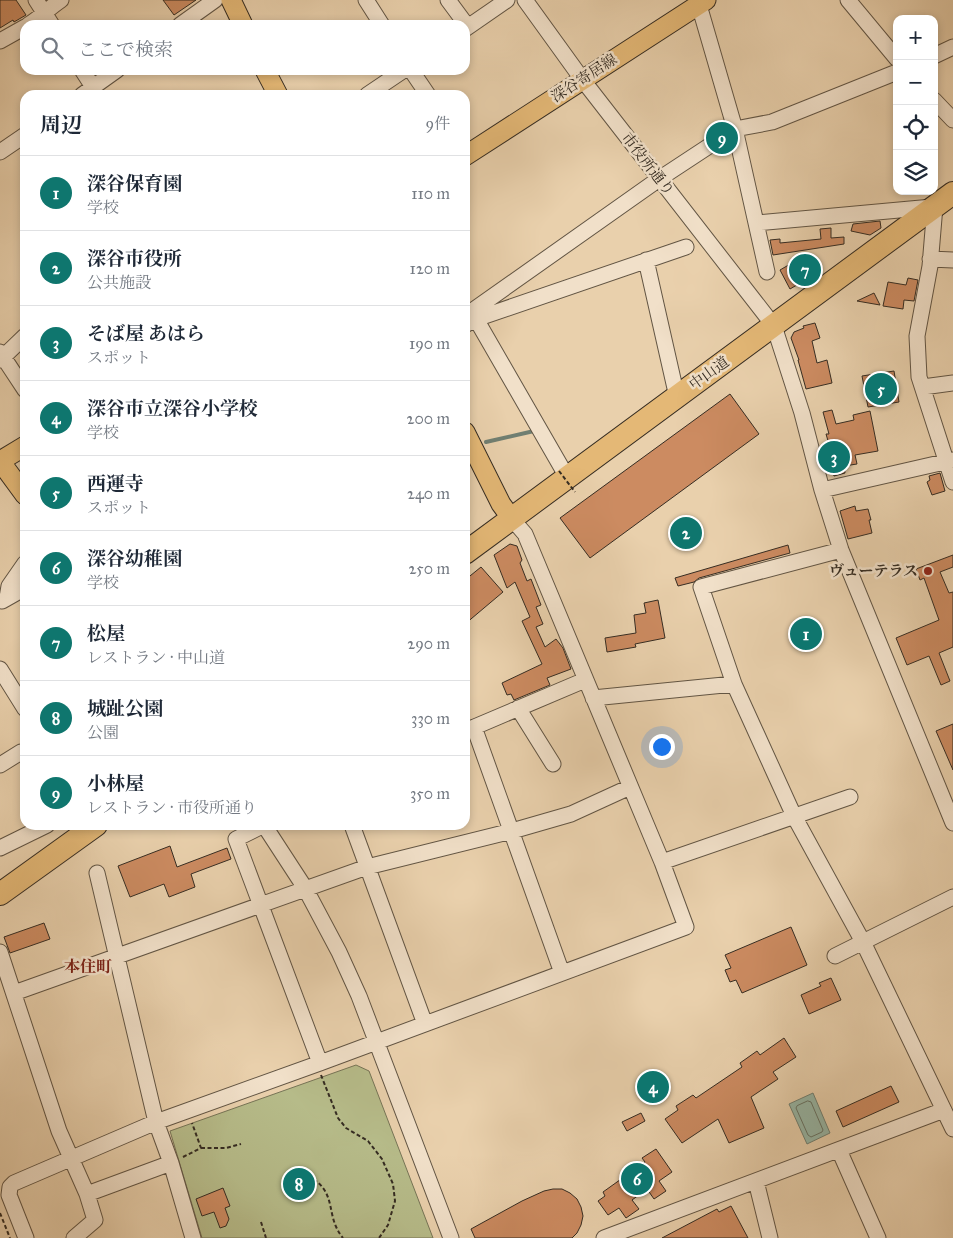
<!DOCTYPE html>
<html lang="ja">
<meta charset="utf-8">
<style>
body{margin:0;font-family:"IM FELL Great Primer","Noto Serif JP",serif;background:#f6f6f7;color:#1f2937}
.controls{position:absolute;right:15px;top:15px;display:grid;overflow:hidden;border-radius:10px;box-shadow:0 2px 8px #0003}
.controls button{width:45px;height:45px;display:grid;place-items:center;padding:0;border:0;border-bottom:1px solid #e0e1e3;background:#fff;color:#1f2937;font:25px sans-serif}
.you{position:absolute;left:661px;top:746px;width:18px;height:18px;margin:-12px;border:4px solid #fff;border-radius:50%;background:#1a73e8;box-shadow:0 0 0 8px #1a73e833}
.badge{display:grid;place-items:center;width:32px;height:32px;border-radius:50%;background:#0f766e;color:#fff;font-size:16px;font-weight:700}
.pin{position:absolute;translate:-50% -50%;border:2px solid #fff;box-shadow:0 1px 5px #0006}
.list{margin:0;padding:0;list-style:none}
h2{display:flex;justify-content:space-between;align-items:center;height:65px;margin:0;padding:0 20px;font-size:21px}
h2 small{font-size:16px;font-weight:400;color:#747a83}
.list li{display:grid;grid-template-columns:32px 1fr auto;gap:15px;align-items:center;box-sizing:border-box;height:75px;padding:0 20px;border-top:1px solid #e0e1e3}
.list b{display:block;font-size:19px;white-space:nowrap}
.list p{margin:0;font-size:16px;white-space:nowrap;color:#747a83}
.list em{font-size:16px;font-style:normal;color:#747a83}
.icon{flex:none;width:28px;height:28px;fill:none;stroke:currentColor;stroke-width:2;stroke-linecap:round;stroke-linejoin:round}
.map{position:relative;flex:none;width:953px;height:1238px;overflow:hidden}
.search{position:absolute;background:#fff;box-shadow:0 2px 8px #0003;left:20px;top:20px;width:450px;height:55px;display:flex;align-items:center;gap:12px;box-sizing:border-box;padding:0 18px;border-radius:15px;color:#747a83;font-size:19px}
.panel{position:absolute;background:#fff;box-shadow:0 2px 8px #0003;left:20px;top:90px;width:450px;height:740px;border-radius:15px}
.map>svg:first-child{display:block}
</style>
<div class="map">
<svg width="953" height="1238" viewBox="0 0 953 1238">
<rect width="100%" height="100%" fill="#e9d0ac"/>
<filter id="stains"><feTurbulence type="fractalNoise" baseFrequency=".004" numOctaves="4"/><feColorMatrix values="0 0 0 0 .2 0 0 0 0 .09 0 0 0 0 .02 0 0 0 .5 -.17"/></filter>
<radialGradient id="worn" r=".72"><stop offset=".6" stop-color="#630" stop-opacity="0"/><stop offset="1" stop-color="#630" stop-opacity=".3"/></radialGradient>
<!-- green -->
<path fill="#b6bb89" stroke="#767456" d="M356,1065l13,6 64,167h-231l-32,-107z"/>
<!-- water -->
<path fill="#97b7a7" stroke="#707f72" d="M813,1093l17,40 -23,11 -18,-40z"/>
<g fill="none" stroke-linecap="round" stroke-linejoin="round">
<!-- shore -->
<path stroke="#667264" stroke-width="1" d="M808,1101l3,1 12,28 -1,2 -11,5 -3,-2 -12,-27 1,-2z"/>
<!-- stream -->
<path stroke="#707f72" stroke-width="4" d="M486,442l48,-11"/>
</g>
<!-- building -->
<path fill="#cc8b61" stroke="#352c22" d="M0,0h16l10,15 -12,7 -1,-2 -13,8z
M163,0h33l-22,15z
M880,221l1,7 -11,7 -19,-4 2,-7z
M831,228v10l13,-1v7l-71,11 -3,-15 10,-1v4l41,-4 -1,-10z
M792,263l10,19 -12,7 -10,-19z
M908,278l10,2 -4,21 -10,-1 -1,9 -20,-3 5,-24 18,3z
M874,293l6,12 -23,-4z
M815,323l5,15 -8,3 5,22 10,-3 5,23 -26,6 -8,-29h1l-8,-22 3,-6 10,-4 -1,-2z
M894,371l5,31 -31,5 -6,-31z
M730,394l29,40 -169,124 -30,-40z
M832,410l4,14 18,-4 -1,-5 17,-4 8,40 -23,4 2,9 -13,2 1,7 -11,3 -7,-24 4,-1 -5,-17h3l-6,-22z
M940,473l5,18 -13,4 -5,-13 3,-2 -1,-4z
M855,506l1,5 12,-2 3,11h-2l3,13 -24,6 -8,-28z
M510,544l7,2 5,14 -2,3 7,18 4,-2 10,26 -5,2 7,17 -7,3 9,20 11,-8 7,9 8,21 -24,9 3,7 -36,15 -3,-6 -4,1 -5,-12 40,-19 -20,-43 8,-4 -15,-35 -8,6 -13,-33z
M788,545l2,8 -91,25 -5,4 -16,4 -3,-8z
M953,555v12l-13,5 9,21 4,-1v55l-14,6 11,28 -9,4 -12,-29 -22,9 -11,-27 43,-18 -15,-42 -4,2 -4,-11z
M481,567l22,25 -38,32v-44z
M658,600l7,38 -30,6 1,3 -29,5 -2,-14 31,-5 -2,-18 12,-2 -2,-10z
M953,724v46l-17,-39z
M170,846l7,21 50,-19 4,11 -40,15 4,13 -26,10 -5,-13 -34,13 -12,-31z
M44,923l6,16 -40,14 -6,-16z
M791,927l16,38 -65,28 -6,-13 -6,2 -5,-12 6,-2 -6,-13z
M831,978l10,22 -32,14 -8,-19 20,-9 -2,-3z
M784,1038l12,19 -23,15 5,7 -27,18 13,31 -35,15 -11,-24 -36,24 -17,-24 13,-9 -2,-4 17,-11 3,3 46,-31 -2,-4 17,-12 3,4z
M891,1086l8,16 -56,25 -7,-16z
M641,1113l4,8 -18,10 -5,-9z
M656,1149l16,23 -13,9 7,10 -12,8 -7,-10 -15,11 7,9 -13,9 -7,-10 -11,7 -10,-14 7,-5 -2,-4 42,-30 -3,-4z
M308,1179l5,15 -11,4 -5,-15z
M223,1188l7,18 -5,2 4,11 -3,7 -6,2 -6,-16 -12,4 -6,-17z
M553,1189h9l8,4 7,6 4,8 2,9 -2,9 -4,8 -5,5h-97l-4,-9 51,-28 22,-10z
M731,1206l17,32h-86l55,-29 2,3z"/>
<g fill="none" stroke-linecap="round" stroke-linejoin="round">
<!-- minor casing -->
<g stroke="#625544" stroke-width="17">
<path id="minor" d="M36,0l16,25
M366,0l16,25
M448,0l20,27
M525,0l57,79 192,247 28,87 20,77 19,60 112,273
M848,0l49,59
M699,5l36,124 32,143
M28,25c12,-7 21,-17 33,-25
M180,25l35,-25
M465,29l42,-29
M0,41l25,-14
M934,56l19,-9
M82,70l11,17
M411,70l17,25
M82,95l35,-25
M367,95l37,-25
M934,100l19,20
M0,152l25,-17
M935,206l-5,60 -13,70 2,41 34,105
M756,223l176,-16
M930,259l23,1
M646,260l31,137
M465,316l194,-137 76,-50 37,-7 125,-50
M476,319l91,158
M465,325l11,-6 210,-72
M0,352l25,38
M0,360l25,-24
M923,387l30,-4
M822,490l131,-30
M841,550l-140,37 33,97 60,132 69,126 90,187
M7,598l2,-12 16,-23
M2,601l23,-13
M0,669l25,40
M593,698l141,-14
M518,708l35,56
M474,727l88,246
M465,731l120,-51
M0,765l21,-13
M264,825l41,63 34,64 20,44 92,242
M264,825l-28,14 84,224
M352,825l73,199
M0,848l47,-23
M662,862l188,-65
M97,873l59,249 15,41 22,75
M0,952l59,179 28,63 8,26 -21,18
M835,956l118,-59
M14,993l353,-126 145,-36 59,-17 59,-27
M839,1150l39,88
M756,1181l14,57
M87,1194l84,-31
M26,1238l-17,-43 1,-8 4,-4 142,-61 164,-59 366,-136 -24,-65 -137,-328 -13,-15
M604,1238l340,-128"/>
</g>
<!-- major casing -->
<g stroke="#352c22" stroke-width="21">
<path id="major" d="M231,0l12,25
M265,70l13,25
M465,156l241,-156
M465,432l36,72 11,15
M0,461l25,34
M0,461l25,-15"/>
</g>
<!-- highway casing -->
<g stroke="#352c22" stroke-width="24">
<path id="highway" d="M465,553l488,-360
M0,894l96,-69"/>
</g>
<!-- path -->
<path stroke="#352c22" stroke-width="2" stroke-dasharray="4 2.5" stroke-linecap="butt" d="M321,1075l17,43 8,10 22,13 14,18 11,25 2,17 -7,24 -9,13
M201,1148h25l15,-4
M183,1157l18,-9 -9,-25
M308,1176c31,16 16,39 35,62
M0,1213l10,25
M261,1222l5,16"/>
<!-- minor -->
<use href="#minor" stroke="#f1e0c9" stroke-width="15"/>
<!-- major -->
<use href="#major" stroke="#e4b876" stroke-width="19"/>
<!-- highway -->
<use href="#highway" stroke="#e4b876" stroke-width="22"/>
<!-- path-bridge -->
<path stroke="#352c22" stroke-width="2" stroke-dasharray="4 2.5" stroke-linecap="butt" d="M559,471l16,21"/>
</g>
<!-- markers -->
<circle fill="#8f2418" stroke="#f1e0c9" stroke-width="2" cx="928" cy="571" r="5"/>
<g text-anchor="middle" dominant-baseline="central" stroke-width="5" stroke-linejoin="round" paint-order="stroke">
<!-- street labels -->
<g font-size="15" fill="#352c22" stroke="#f1e0c9">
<text transform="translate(584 78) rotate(-33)">深谷寄居線</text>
<text transform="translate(648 164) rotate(52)">市役所通り</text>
<text transform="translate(709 373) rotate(-36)">中山道</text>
</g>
<!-- poi labels -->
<g font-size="15" font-weight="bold" fill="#352c22" stroke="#f1e0c9" text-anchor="end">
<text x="918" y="571">ヴューテラス</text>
</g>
<!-- neighbourhood labels -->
<g font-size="16" font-weight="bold" fill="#7a1f14" stroke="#f1e0c9">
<text x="88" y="966">本住町</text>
</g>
</g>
<rect width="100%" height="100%" filter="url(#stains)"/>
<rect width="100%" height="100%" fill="url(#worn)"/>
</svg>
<div class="controls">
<button>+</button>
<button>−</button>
<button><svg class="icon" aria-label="locate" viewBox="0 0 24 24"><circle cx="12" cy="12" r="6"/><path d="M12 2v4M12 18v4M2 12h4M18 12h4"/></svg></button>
<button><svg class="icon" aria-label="layers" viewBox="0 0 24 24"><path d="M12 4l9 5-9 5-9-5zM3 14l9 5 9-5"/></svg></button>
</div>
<div class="you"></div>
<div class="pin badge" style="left:806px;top:634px">1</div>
<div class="pin badge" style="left:686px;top:533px">2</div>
<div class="pin badge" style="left:834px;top:457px">3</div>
<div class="pin badge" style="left:653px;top:1087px">4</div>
<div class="pin badge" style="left:881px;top:389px">5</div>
<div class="pin badge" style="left:637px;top:1179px">6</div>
<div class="pin badge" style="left:805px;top:270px">7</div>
<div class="pin badge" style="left:299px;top:1184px">8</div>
<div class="pin badge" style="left:722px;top:138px">9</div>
<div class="search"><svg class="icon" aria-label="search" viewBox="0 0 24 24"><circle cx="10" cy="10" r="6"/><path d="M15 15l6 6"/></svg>ここで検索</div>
<section class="panel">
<h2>周辺<small>9件</small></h2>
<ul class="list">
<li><span class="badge">1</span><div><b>深谷保育園</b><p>学校</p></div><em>110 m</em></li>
<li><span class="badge">2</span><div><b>深谷市役所</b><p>公共施設</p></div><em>120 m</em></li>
<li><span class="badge">3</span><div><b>そば屋 あはら</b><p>スポット</p></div><em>190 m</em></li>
<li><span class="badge">4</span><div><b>深谷市立深谷小学校</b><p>学校</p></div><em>200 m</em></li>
<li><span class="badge">5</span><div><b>西運寺</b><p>スポット</p></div><em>240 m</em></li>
<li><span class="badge">6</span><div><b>深谷幼稚園</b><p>学校</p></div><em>250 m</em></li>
<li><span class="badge">7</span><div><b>松屋</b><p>レストラン · 中山道</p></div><em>290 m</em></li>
<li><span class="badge">8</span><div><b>城趾公園</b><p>公園</p></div><em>330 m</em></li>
<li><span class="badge">9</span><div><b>小林屋</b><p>レストラン · 市役所通り</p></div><em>350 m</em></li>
</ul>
</section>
</div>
